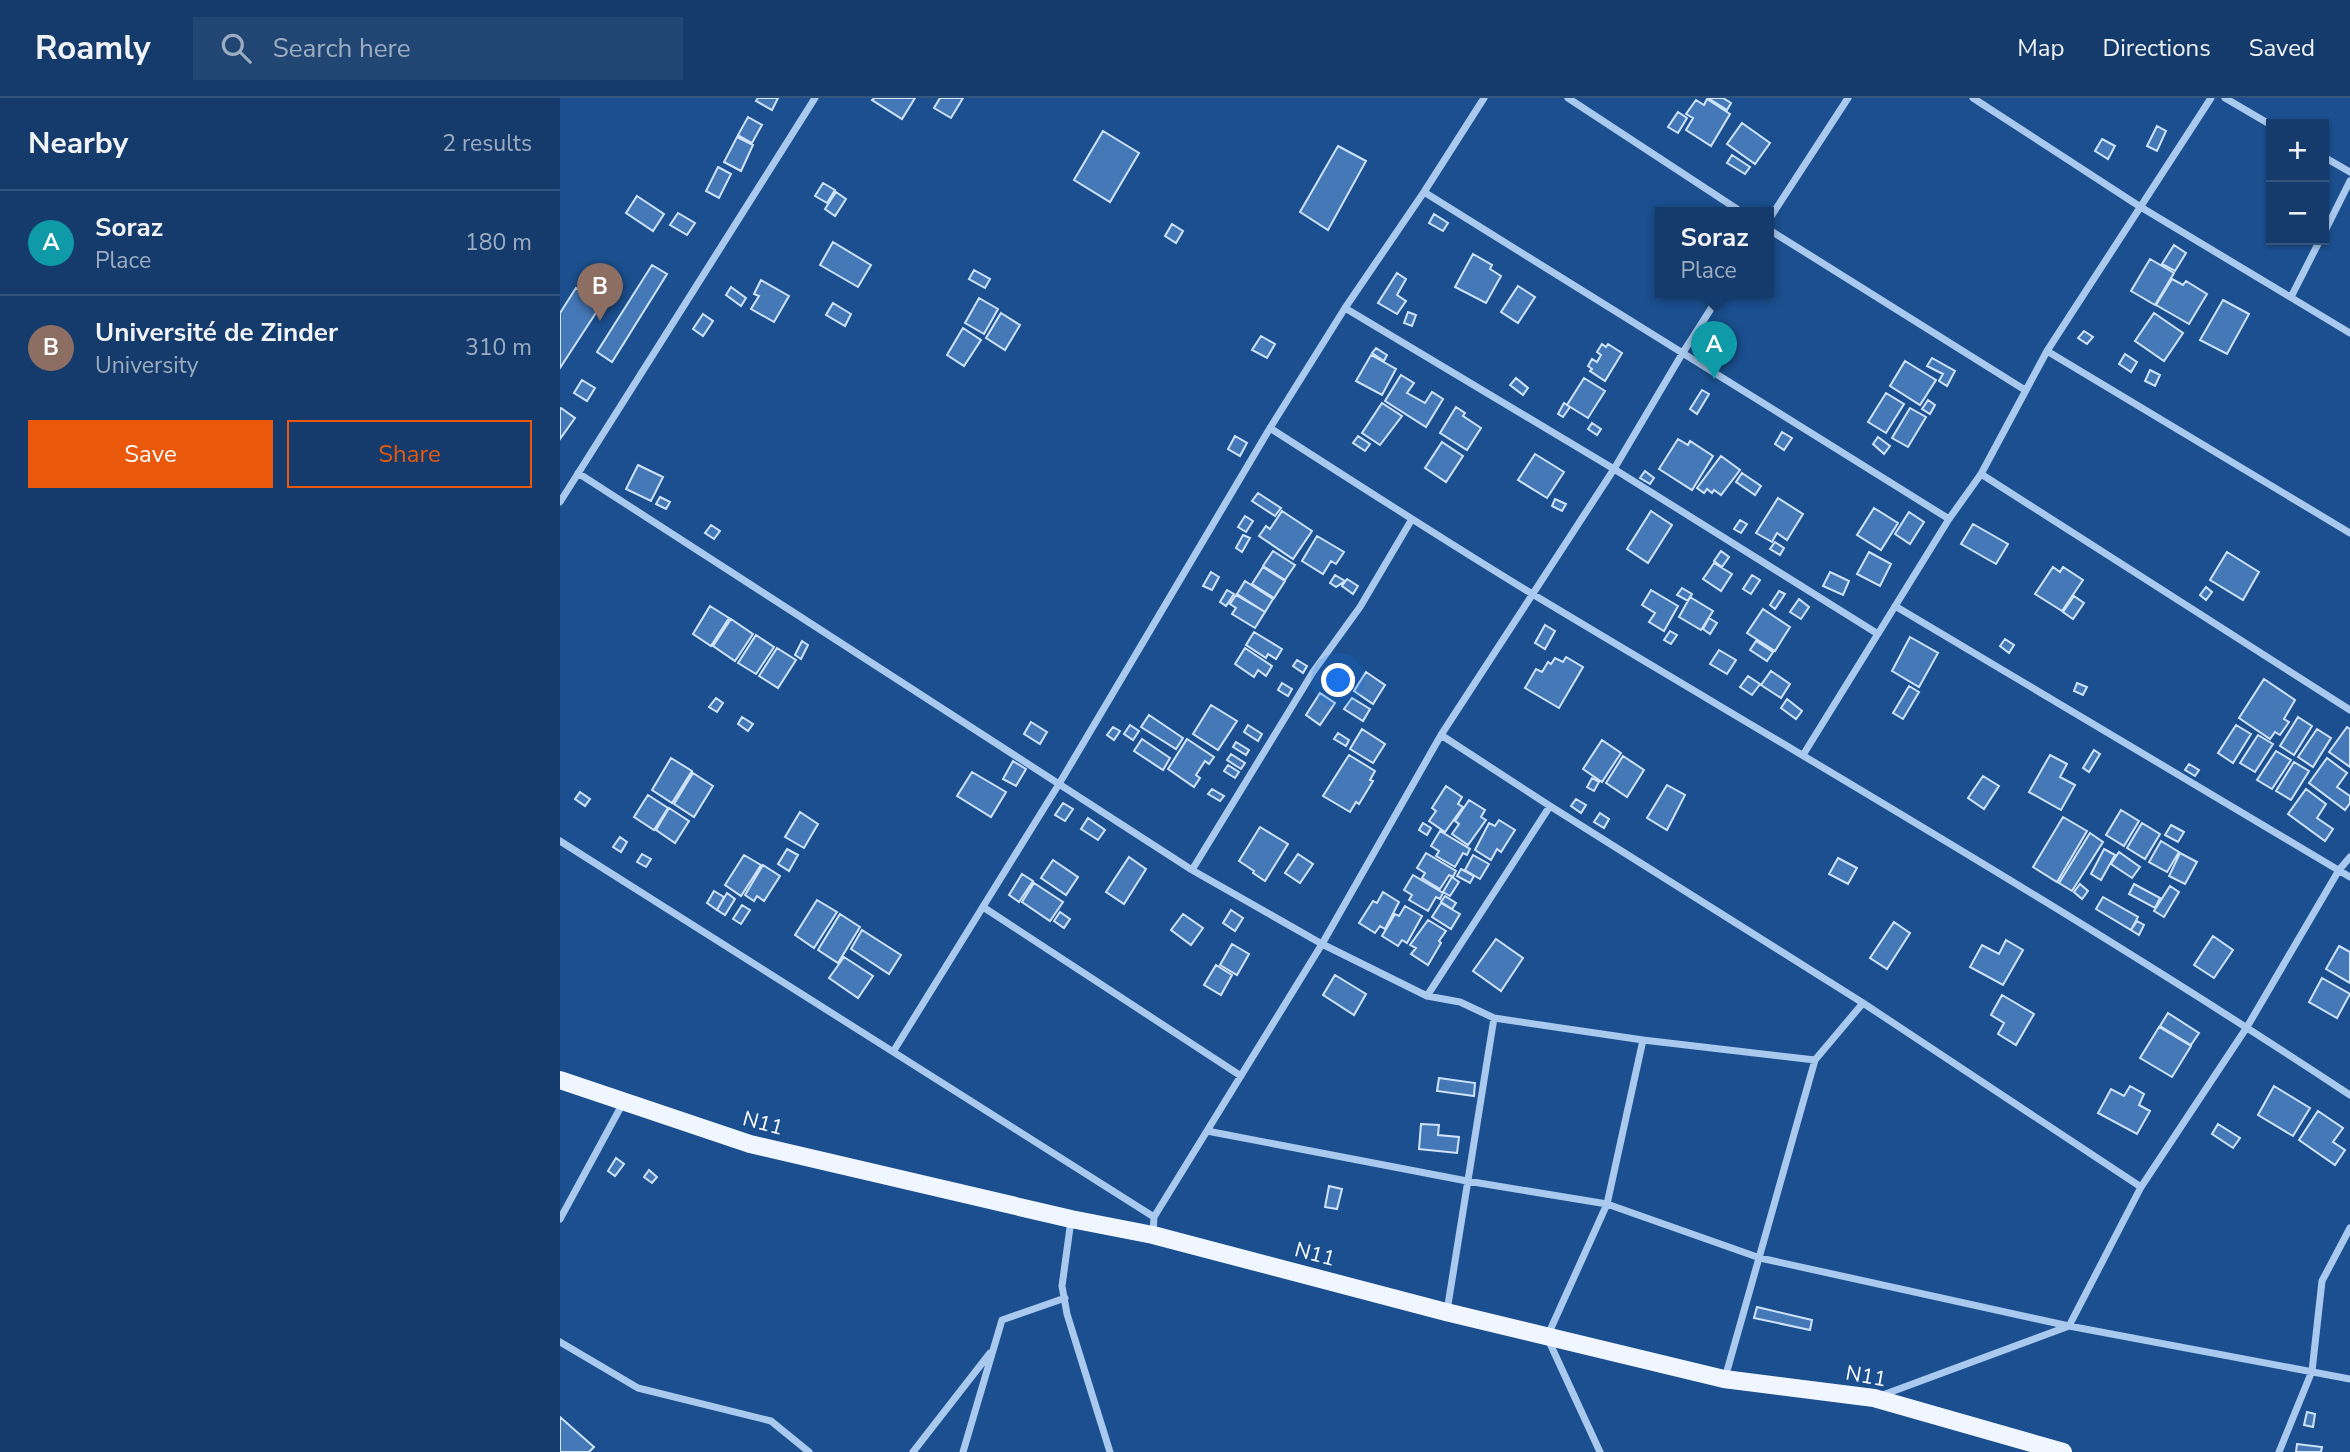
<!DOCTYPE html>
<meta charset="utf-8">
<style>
body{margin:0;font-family:"Nunito Sans",sans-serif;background:#214673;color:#f1f3f6}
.controls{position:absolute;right:21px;top:21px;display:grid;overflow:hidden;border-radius:0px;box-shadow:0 2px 5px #0004}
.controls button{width:63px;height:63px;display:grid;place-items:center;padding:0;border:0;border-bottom:2px solid #33557e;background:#143b6b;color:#f1f3f6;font:35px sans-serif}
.you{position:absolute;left:779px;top:583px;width:24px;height:24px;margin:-18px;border:5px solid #fff;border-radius:50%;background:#1a73e8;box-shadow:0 0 0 10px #1a73e833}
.badge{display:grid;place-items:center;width:46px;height:46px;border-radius:50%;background:#ea580c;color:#fff;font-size:23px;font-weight:700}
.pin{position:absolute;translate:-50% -58px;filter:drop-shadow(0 2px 4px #0008)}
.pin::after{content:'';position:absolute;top:37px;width:24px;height:21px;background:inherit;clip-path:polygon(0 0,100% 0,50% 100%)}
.popup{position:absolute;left:1095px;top:109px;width:119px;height:91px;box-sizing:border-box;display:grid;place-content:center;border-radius:0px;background:#143b6b;filter:drop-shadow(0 2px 5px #0005);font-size:23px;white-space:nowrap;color:#9dadc1}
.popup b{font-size:26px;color:#f1f3f6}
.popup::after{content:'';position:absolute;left:50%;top:100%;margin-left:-14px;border:14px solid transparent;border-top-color:#143b6b}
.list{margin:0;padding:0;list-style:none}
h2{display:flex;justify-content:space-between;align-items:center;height:91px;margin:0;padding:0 28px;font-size:30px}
h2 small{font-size:23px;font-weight:400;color:#9dadc1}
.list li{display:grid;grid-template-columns:46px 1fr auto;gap:21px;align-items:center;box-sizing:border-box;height:105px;padding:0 28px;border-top:2px solid #33557e}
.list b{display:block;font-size:26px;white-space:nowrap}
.list p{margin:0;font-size:23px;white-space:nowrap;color:#9dadc1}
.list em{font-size:23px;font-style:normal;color:#9dadc1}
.actions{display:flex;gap:14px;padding:21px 28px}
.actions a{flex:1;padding:16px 0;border:2px solid #ea580c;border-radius:0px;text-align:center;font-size:24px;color:#ea580c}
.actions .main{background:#ea580c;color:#fff}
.icon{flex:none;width:38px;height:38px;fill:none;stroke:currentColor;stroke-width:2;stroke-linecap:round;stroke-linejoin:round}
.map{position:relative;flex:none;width:1790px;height:1354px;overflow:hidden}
header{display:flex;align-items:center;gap:42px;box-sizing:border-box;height:98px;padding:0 35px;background:#143b6b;border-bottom:2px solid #33557e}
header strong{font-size:33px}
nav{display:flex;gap:38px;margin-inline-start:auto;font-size:24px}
.search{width:490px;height:63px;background:#214673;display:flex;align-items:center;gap:18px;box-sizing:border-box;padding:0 24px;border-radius:0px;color:#9dadc1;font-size:26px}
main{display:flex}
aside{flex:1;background:#143b6b}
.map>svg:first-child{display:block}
</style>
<header>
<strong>Roamly</strong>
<div class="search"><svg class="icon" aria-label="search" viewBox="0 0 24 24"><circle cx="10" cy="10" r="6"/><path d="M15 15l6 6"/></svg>Search here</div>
<nav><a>Map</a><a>Directions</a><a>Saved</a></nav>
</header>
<main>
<aside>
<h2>Nearby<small>2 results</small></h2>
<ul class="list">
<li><span class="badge" style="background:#0f9aa8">A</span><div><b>Soraz</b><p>Place</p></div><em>180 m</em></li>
<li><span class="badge" style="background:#8d6e63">B</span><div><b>Université de Zinder</b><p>University</p></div><em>310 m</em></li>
</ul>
<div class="actions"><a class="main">Save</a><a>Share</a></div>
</aside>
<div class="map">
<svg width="1790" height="1354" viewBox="0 0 1790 1354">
<rect width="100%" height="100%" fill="#1b4f8f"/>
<!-- building -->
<path fill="#4478b7" stroke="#cfe3fa" stroke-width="2" d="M198,0h20l-6,12 -16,-9z
M314,0h41l-13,21 -30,-19z
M380,0h23l-12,20 -17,-10z
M1148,0h15l8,5 -4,7z
M1147,1l23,15 -19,32 -25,-16 7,-12 -7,-4 10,-14 8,5z
M1118,14l9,6 -9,15 -10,-6z
M188,19l14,8 -10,18 -14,-8z
M1182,25l28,20 -15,21 -28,-20z
M1597,28l9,5 -9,20 -10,-5z
M543,33l36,22 -29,49 -36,-22z
M177,39l16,8 -12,26 -17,-9z
M1542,41l13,7 -7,13 -13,-8z
M778,48l28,15 -38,69 -28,-18z
M1172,57l18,12 -5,7 -18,-11z
M158,69l13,7 -12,24 -13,-7z
M263,85l12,7 -8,13 -12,-7z
M276,94l10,7 -11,17 -10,-7z
M77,98l27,18 -11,17 -27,-18z
M118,115l17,10 -8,12 -17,-10z
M874,116l14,9 -5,8 -14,-8z
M612,126l11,7 -7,12 -11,-7z
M273,144l38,23 -13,22 -38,-22z
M1614,147l12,8 -11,18 -13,-7z
M913,156l19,11 -2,4 11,7 -15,27 -31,-16z
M1590,161l24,14 -19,32 -24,-14z
M92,167l15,9 -55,88 -15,-10z
M414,172l16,9 -5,9 -16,-9z
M837,175l9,6 -9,16 9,6 -9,13 -19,-11z
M1612,181l11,6 3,-4 21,13 -18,30 -33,-19z
M201,182l28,16 -15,26 -23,-13 8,-13 -5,-2z
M958,188l17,11 -17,26 -17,-11z
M171,189l15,11 -5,8 -15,-11z
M16,190l25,17 -41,63v-55z
M419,200l19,11 -14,25 -19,-11z
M1663,202l26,14 -22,40 -27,-14z
M273,205l18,11 -6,12 -19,-11z
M848,214l8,3 -4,11 -8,-3z
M441,215l19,12 -15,25 -19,-12z
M1594,215l29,20 -19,28 -29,-20z
M143,216l10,7 -10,15 -10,-7z
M403,230l18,12 -17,26 -17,-11z
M1524,233l9,6 -6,7 -9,-6z
M701,238l14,8 -8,14 -15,-8z
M1042,246l4,3 2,-3 14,9 -17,28 -15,-10 2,-2 -4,-3 4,-7 5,3 4,-7 -4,-3z
M816,250l11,7 -3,6 -12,-8z
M1565,256l12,8 -6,10 -12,-8z
M811,257l25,14 -14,26 -26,-14z
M1372,260l23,13 -8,15 -8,-5 4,-7 -16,-8z
M1345,263l31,19 -16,25 -30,-19z
M1590,272l10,5 -5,11 -10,-5z
M841,277l13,8 -7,10 18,10 7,-11 11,7 -17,28 -41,-26z
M956,280l12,10 -5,7 -13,-10z
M1024,280l21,13 -17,27 -21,-13z
M22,282l13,8 -8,13 -13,-8z
M1142,292l7,4 -12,20 -7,-5z
M1326,295l18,11 -18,29 -18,-11z
M1368,302l7,5 -5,9 -8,-5z
M822,305l20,13 -22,29 -18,-12z
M1004,305l6,4 -7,10 -5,-3z
M896,309l9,6 -2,3 18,12 -14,22 -27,-17z
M1,310l14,10 -15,21v-30z
M1350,310l16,9 -18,30 -16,-9z
M1032,325l9,6 -4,6 -9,-6z
M1222,334l10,6 -8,12 -9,-6z
M675,338l12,7 -7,13 -12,-7z
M798,338l12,8 -5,7 -12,-8z
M1318,339l12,9 -6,8 -11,-10z
M1118,341l10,6 2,-4 23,15 -21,34 -33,-21z
M882,344l21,14 -17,26 -21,-14z
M975,356l29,18 -17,26 -29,-18z
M1161,358l19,14 -19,25 -7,-5 -2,3 -5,-4 -3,4 -7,-5z
M78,367l25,12 -12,24 -25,-12z
M1085,373l9,7 -4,6 -10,-6z
M1182,375l19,13 -6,9 -19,-13z
M698,395l23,15 -6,8 -23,-15z
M100,399l10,5 -4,7 -10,-5z
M1218,400l25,16 -16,26 -10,-7 -5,9 -16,-9z
M995,401l11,5 -4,7 -10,-5z
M1314,410l24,15 -17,27 -24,-15z
M722,413l30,20 -19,28 -34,-23 7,-10 4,3z
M1091,413l21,14 -24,38 -21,-14z
M1349,414l15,10 -14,22 -15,-10z
M685,418l8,5 -7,11 -8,-5z
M1180,422l7,4 -6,9 -7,-4z
M1413,426l35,20 -12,20 -35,-20z
M151,427l9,6 -6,8 -9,-6z
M683,437l7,3 -8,14 -6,-4z
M757,438l27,16 -8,12 -5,-3 -8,13 -21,-13z
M1215,444l9,6 -4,7 -10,-6z
M713,453l22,14 -10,15 -22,-14z
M1161,453l8,6 -7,10 -8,-6z
M1309,454l22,12 -11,22 -23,-12z
M1667,454l32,20 -16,28 -33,-20z
M1154,465l18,11 -11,17 -18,-12z
M703,469l22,14 -11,17 -22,-14z
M1493,469l7,5 3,-5 20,13 -21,31 -27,-17z
M651,474l8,5 -7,13 -9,-4z
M1270,474l19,9 -6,14 -20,-9z
M775,477l10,6 -9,6 -6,-4z
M1192,477l8,5 -9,14 -8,-5z
M787,481l11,7 -5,8 -11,-8z
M685,483l28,18 -8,13 -28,-18z
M1646,489l6,5 -6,8 -6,-5z
M1122,490l10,6 -4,7 -11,-6z
M667,492l7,4 -8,12 -6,-4z
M1091,492l27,16 -14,25 -15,-9 6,-9 -13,-8z
M1219,493l6,3 -10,15 -5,-4z
M676,497l29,17 -10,16 -23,-14 4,-6 -6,-4z
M1514,498l10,7 -11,16 -10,-7z
M1130,499l23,14 -12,19 -22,-13z
M1239,501l10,8 -8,12 -11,-7z
M150,508l19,12 -18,28 -18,-12z
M1203,511l27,18 -15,24 -28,-18z
M1149,520l8,5 -7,11 -7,-5z
M171,521l22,15 -18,27 -22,-15z
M985,527l10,6 -10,18 -10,-6z
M1110,533l7,4 -6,9 -7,-4z
M694,534l28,17 -6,10 -8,-5 -2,4 -20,-13z
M196,537l18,12 -18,27 -18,-11z
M1350,539l28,16 -19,34 -27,-16z
M1445,541l9,6 -5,8 -9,-7z
M242,543l6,4 -7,14 -6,-4z
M1196,543l17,11 -6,9 -17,-11z
M217,550l19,12 -18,28 -19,-12z
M685,550l27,18 -6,10 -8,-6 -4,7 -19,-13z
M1159,552l17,10 -9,14 -17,-10z
M1006,559l17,10 -24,41 -34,-20 11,-19 6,3 6,-10 3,2 4,-6 8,4z
M737,562l10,6 -4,7 -10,-7z
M1211,573l19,13 -9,14 -20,-13z
M806,574l19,13 -12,19 -19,-13z
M1188,578l12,8 -8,11 -12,-8z
M1704,581l31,21 -11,19 5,3 -9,13 -5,-3 -5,7 -31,-21z
M722,585l10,6 -4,7 -10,-6z
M1517,585l10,4 -4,8 -9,-4z
M1349,588l10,6 -16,27 -10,-6z
M760,595l15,10 -15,22 -14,-10z
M156,600l7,5 -6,9 -8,-5z
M792,600l18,11 -7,12 -19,-12z
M1227,601l15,12 -6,8 -15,-11z
M651,607l26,16 -19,29 -25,-16z
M589,617l34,23 -7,11 -35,-22z
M182,619l11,7 -5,7 -10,-7z
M1738,619l14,9 -18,29 -14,-9z
M471,624l16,10 -7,12 -16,-10z
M570,627l9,6 -6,9 -9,-6z
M688,627l14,9 -4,7 -14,-9z
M1676,627l15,9 -18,29 -15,-10z
M553,629l7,4 -6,9 -7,-5z
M1787,629l3,2v38l-21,-15z
M802,631l23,15 -12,19 -23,-14z
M1757,631l14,9 -18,29 -15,-10z
M778,635l11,7 -3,6 -12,-7z
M1698,637l15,9 -18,28 -15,-9z
M582,641l28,19 -7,12 -29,-19z
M627,641l27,18 -5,7 -4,-3 -9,14 4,3 -6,9 -26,-18z
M1042,642l19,13 -19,29 -19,-13z
M676,644l13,8 -3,5 -13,-8z
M1534,652l6,4 -11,18 -6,-4z
M1716,653l15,9 -19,29 -15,-9z
M671,656l14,9 -4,6 -14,-9z
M789,657l26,16 -5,9 3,1 -14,23 -3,-2 -6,10 -27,-16z
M1490,657l17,9 -7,13 15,8 -14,25 -32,-18z
M1063,658l21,14 -17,27 -21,-14z
M111,660l21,13 -20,32 -20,-13z
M1767,660l20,15 -10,14 13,9v7l-5,7 -36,-27z
M453,663l13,8 -10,17 -13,-7z
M1734,664l15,9 -18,29 -15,-9z
M1629,666l10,6 -4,6 -10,-6z
M668,667l11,7 -4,6 -11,-7z
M412,674l34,20 -15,25 -34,-21z
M133,675l20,13 -19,31 -20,-13z
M1423,678l16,10 -15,23 -16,-11z
M1032,680l7,4 -5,9 -7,-4z
M1107,687l18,10 -18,35 -20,-12z
M886,688l16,11 -4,7 5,3 -18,25 -16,-11 7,-10 -4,-3z
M652,691l12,7 -4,5 -12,-7z
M1746,691l20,15 -9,14 16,11 -8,12 -37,-27z
M20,694l10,7 -5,7 -10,-7z
M88,697l20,13 -14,22 -20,-13z
M1016,701l10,6 -5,8 -10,-7z
M909,702l16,10 -4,7 5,3 -18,25 -16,-11 7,-10 -4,-3z
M503,705l10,6 -8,12 -10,-6z
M109,710l20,13 -14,22 -19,-13z
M1561,712l18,11 -15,25 -18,-11z
M240,714l18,12 -14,24 -19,-11z
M1040,715l9,6 -5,9 -10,-6z
M1503,719l24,14 -30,51 -24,-15z
M528,720l17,12 -7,10 -17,-11z
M939,722l16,10 -14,22 -4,-3 -6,11 -16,-10 14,-27 6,3z
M863,725l8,5 -4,7 -8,-5z
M1582,725l18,11 -15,25 -18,-11z
M1611,727l13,7 -6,10 -13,-7z
M700,729l28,17 -23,37 -12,-8 1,-2 -15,-10z
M880,733l30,18 -3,6 -4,-2 -8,14 -19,-11 3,-5 -8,-5z
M1530,735l13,9 -31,49 -13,-8z
M60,739l7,5 -6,10 -8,-5z
M1601,743l18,11 -12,20 -18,-10z
M227,751l11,6 -9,16 -11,-7z
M1544,751l11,6 -14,25 -10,-6z
M1559,754l21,15 -8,11 -21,-14z
M866,755l30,18 -3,6 -4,-2 -9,14 -18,-11 3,-5 -8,-5z
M1620,755l17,9 -12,22 -16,-8z
M82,756l9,5 -5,8 -9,-5z
M738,756l15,10 -13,19 -15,-10z
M184,757l17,10 -20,31 -16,-11z
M913,757l16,9 -9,15 -15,-9z
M569,759l17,12 -22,35 -18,-12z
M1278,760l19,10 -9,16 -19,-10z
M493,762l25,17 -12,18 -25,-17z
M203,767l17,11 -16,25 -7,-5 -3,5 -9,-6z
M901,771l13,7 -4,7 -13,-7z
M462,776l11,7 -14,21 -10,-7z
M853,777l30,18 -3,6 -4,-2 -8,14 -19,-11 3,-5 -8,-5z
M892,779l7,5 -9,14 -7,-4z
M474,785l29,19 -13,19 -28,-19z
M1520,786l8,7 -6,8 -8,-7z
M1574,786l26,14 -5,10 -26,-14z
M1610,788l9,6 -15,25 -10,-6z
M154,793l10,6 -7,13 -10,-7z
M823,794l16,10 -14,27 -5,-3 -5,7 -16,-10 14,-22 4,2z
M167,795l8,6 -10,16 -8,-5z
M885,798l11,7 -4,6 -11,-7z
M1543,799l35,20 -7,13 -35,-21z
M257,802l20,12 -23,36 -19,-13z
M881,805l19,11 -9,15 -19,-12z
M182,807l8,5 -9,14 -8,-5z
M845,808l17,10 -15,27 -5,-3 -4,6 -16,-10 13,-22 4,2z
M671,812l12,8 -8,13 -12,-8z
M500,814l10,7 -6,9 -10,-7z
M280,816l20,13 -22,36 -20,-13z
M623,816l20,14 -12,17 -20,-15z
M868,822l18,11 -7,10 2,2 -13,22 -17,-11 5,-6 -6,-3z
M1577,823l7,4 -5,10 -8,-5z
M1334,824l16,11 -23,36 -17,-11z
M302,832l39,25 -12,19 -38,-25z
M1653,838l20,14 -19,28 -20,-13z
M936,841l27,19 -22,33 -28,-20z
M1446,842l17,10 -20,35 -33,-18 12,-22 17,9z
M672,846l17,10 -12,21 -17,-10z
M1779,848l11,6v31l-24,-14z
M284,859l29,19 -15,22 -29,-20z
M656,867l16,10 -11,20 -17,-10z
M775,877l31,19 -12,21 -31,-20z
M1762,880l28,16 -13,24 -28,-16z
M1442,897l32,19 -18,31 -18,-11 6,-11 -13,-8z
M1608,915l31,20 -8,12 -31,-19z
M1599,929l32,19 -19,31 -32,-19z
M879,980l36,5 -1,13 -37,-5z
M1570,988l14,8 -5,11 11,6 -13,23 -39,-21 13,-24 13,7z
M1714,988l36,22 -17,28 -35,-21z
M1758,1013l25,17 -10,14 12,8 -10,15 -36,-25z
M861,1026l18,1 -1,10 21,2 -2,16 -38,-4z
M1658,1026l22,14 -7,10 -21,-14z
M56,1060l8,6 -9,12 -7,-5z
M89,1072l8,7 -5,6 -8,-6z
M769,1088l13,3 -5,20 -12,-2z
M1197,1209l55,13 -2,10 -56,-12z
M1747,1314l8,2 -2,13 -9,-2z
M0,1319l34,30 -5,5h-29z
M1737,1346l25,3 -1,5h-25z"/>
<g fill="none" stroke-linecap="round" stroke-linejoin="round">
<!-- street -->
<path stroke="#a9c9ee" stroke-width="7" d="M1008,0l175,115
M1413,0l166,108 211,127
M1665,0l46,27
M1764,59l26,15
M864,94l525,327
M1208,123l80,-123
M1208,131l257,161
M1764,135l26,-52
M1731,199l29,-57
M785,210l269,161 264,165
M1487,253l303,182
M710,330c87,56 175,113 264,167 273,164 550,324 816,500
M18,375l614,397 130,74 105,52 33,6 34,16 149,22 172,20
M1421,376l369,236
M0,404l255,-404
M1335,508l455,271
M881,637l109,71 313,197 278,184
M1243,657l146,-236 32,-45 66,-123 164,-253
M0,743l594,376 -1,18
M632,772l121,-198 47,-65 52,-88
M423,809l258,169
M867,898l123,-190
M333,954l166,-268 211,-356 75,-120 79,-116 60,-94
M647,1033l260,50 140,23 153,54 309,68 281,53
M594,1119l168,-273 119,-209 173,-266 68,-115 39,-61
M0,1121l63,-116
M511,1122l-9,66 5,28 43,138
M887,1213l47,-293
M0,1244l78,46 133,33 38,31
M1165,1280l90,-318 48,-57
M1320,1298l189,-70 72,-139 106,-160 92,-157 11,-13
M353,1354l77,-99
M403,1354l39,-132 63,-22
M1040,1354l-53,-115 60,-133 36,-164
M1719,1354l33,-81 10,-90 28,-53"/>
<!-- primary -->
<path stroke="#f0f6ff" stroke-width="18" d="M0,982l190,64 321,75 82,16 293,77 278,67 150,19 189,54"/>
</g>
<g text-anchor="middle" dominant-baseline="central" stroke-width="5" stroke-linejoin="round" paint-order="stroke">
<!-- street labels -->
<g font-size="21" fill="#fff" stroke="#1b4f8f">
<text transform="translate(203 1025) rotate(15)">N11</text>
<text transform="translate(755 1156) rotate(15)">N11</text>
<text transform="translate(1306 1278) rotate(10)">N11</text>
</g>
</g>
</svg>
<div class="controls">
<button>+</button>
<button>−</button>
</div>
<div class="you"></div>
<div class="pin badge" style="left:1154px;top:281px;background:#0f9aa8">A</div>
<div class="popup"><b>Soraz</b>Place</div>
<div class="pin badge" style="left:40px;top:223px;background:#8d6e63">B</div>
</div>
</main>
